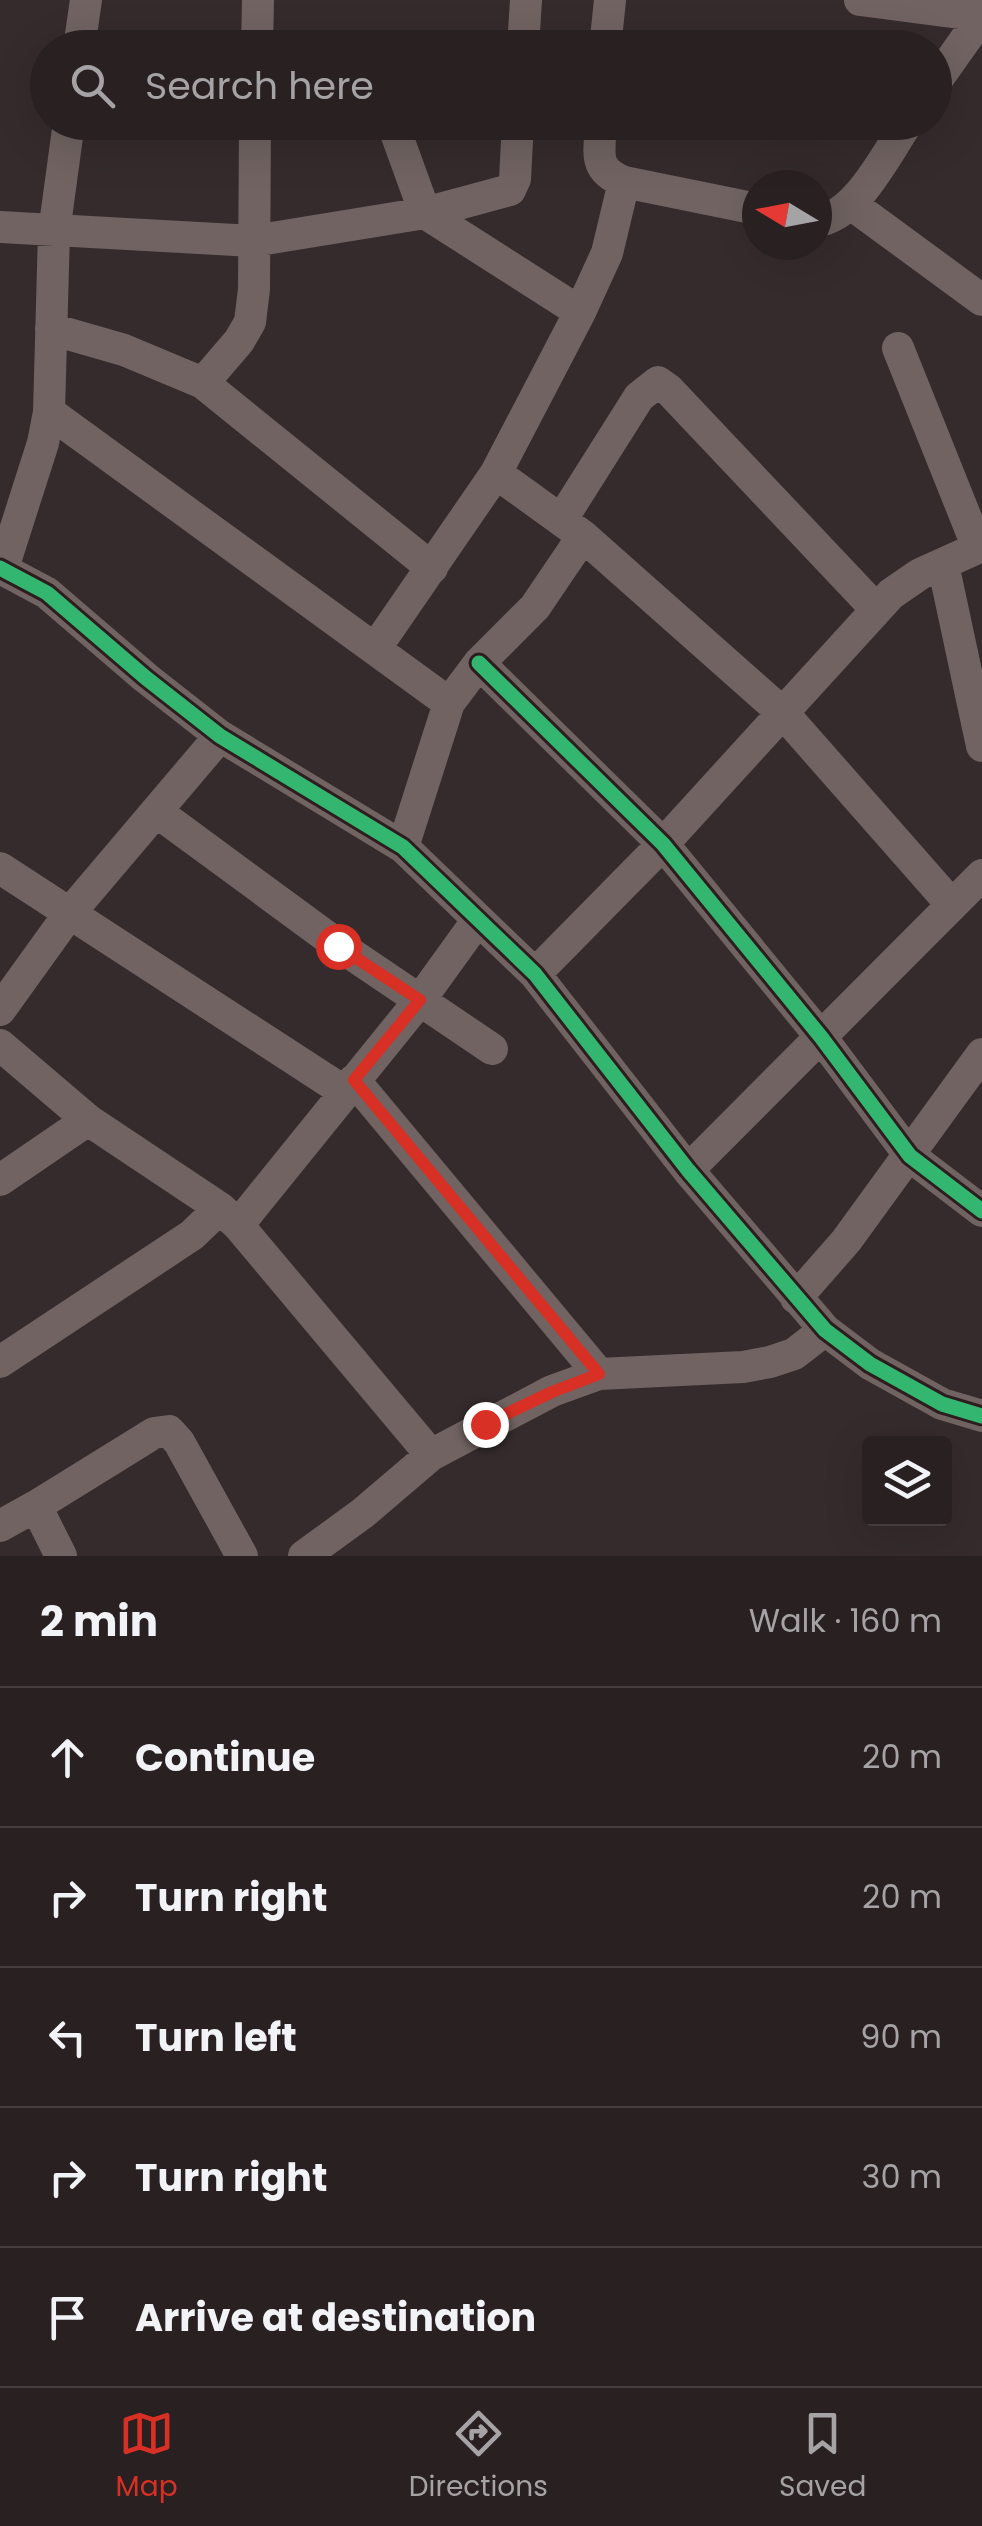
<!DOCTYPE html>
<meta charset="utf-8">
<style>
body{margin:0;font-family:Poppins,sans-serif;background:#342d2e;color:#f1f3f6}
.controls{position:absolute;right:30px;bottom:30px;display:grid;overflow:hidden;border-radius:10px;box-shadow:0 10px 40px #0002}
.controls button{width:90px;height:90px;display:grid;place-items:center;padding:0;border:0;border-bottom:2px solid #443e3f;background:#282021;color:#f1f3f6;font:50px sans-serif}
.compass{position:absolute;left:742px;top:170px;width:90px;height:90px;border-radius:50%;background:#282021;box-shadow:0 10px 40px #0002;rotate:280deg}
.stop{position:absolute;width:30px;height:30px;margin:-22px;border:8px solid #d93025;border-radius:50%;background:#fff}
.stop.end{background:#d93025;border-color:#fff;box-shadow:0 2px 10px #0008}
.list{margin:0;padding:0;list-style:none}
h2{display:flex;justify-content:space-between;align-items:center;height:130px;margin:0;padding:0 40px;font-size:42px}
h2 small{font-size:32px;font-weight:400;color:#a5a3a5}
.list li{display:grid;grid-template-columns:65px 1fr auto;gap:30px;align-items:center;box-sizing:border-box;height:140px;padding:0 40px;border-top:2px solid #443e3f}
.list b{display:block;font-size:38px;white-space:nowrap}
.list em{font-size:32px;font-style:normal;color:#a5a3a5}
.icon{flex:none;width:55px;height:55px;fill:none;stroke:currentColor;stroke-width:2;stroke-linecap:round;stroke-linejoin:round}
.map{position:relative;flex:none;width:982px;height:1556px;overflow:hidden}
.search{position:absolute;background:#282021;box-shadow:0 10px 40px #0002;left:30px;right:30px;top:30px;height:110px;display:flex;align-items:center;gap:25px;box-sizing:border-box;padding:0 35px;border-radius:55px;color:#a5a3a5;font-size:38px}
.sheet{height:830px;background:#282021}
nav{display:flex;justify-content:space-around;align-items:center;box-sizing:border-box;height:140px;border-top:2px solid #443e3f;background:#282021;font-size:28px;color:#a5a3a5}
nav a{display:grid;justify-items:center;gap:5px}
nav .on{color:#d93025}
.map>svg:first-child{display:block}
</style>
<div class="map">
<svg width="982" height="1556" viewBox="0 0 982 1556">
<rect width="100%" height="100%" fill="#352b2c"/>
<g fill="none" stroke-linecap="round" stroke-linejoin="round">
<!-- street -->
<path stroke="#706361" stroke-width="32" d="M860,0l122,16
M79,48l7,-48
M257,48l1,-48
M523,48l3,-48
M605,48l5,-48
M934,84l48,-68
M392,122l33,91 155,99
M601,122c-1,31 -9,47 23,60l133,27
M851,204l131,96
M817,221c40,-5 69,-67 91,-99
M0,227l253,14 172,-28 85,-23 5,-11 3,-57
M51,329l73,21 79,33 229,185
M898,348l80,200
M203,383l36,-42 11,-19 4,-33 1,-167
M49,412l400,291
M496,473l87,63 201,178 168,191
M562,519l77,-122 19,-15 10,7 208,220
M943,564l39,182
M0,568l47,25 99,85 74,58 183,111 132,127 153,196 137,160 45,34 72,40 40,12
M3,568l40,-125 6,-31 5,-180 15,-110
M375,649l121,-176 84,-161 27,-59 17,-71
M479,663l184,181 158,193 89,119 72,55
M157,812l181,133 154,104
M403,847l46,-144 30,-40 56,-56 48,-71
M0,868l345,224
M535,974l128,-130 228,-250 29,-20 62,-28
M0,1010l69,-96 151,-178
M0,1045l88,75 132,88 18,17 193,230
M354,1080l245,294
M688,1170l294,-295
M0,1180l88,-60
M238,1225l182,-225 57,-79
M796,1298l50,-57 136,-187
M0,1362l192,-127 28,-27
M36,1506l118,-73 15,-2 10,11 63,114
M0,1526l36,-20 25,50
M304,1556l59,-43 68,-58 121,-64 47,-17 144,-7 27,-5 24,-8 31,-24"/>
<!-- cycleway casing -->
<g stroke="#2e1d1f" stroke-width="21">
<path id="cycleway" d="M0,568l47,25 99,85 74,58 183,111 132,127 153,196 137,160 45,34 72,40 40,12
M479,663l184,181 158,193 89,119 72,55"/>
</g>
<!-- cycleway -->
<use href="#cycleway" stroke="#33b770" stroke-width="15"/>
</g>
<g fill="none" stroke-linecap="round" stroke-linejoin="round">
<!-- route -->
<path stroke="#d93025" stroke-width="12" d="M338,946l82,54 -66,80 245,294 -47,18 -67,32"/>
</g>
</svg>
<div class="controls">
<button><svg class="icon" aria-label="layers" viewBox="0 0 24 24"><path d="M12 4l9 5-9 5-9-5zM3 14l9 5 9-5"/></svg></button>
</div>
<svg class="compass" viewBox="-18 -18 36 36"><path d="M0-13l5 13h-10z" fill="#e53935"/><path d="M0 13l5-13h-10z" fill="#a5a3a5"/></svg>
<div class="stop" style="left:338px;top:946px"></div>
<div class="stop end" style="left:485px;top:1424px"></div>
<div class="search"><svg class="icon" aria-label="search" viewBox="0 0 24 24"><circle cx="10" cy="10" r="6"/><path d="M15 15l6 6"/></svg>Search here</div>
</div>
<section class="sheet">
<h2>2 min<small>Walk · 160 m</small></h2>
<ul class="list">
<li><svg class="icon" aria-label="ahead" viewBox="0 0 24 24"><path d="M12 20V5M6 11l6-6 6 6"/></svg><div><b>Continue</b></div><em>20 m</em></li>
<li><svg class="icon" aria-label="right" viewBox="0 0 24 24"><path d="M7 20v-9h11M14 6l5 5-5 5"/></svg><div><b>Turn right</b></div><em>20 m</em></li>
<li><svg class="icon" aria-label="left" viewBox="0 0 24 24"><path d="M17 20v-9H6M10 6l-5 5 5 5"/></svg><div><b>Turn left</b></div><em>90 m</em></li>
<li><svg class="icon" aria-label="right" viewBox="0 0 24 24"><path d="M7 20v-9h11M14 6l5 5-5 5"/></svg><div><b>Turn right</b></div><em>30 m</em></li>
<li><svg class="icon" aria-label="arrive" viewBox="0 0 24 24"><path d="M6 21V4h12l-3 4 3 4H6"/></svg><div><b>Arrive at destination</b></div></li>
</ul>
</section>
<nav>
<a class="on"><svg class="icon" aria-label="map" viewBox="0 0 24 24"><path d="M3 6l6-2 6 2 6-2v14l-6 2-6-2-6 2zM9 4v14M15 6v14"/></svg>Map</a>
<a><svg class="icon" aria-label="directions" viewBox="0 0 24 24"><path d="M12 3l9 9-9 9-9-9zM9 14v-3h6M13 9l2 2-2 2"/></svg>Directions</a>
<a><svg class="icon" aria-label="saved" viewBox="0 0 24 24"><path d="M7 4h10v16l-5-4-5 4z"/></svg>Saved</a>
</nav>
